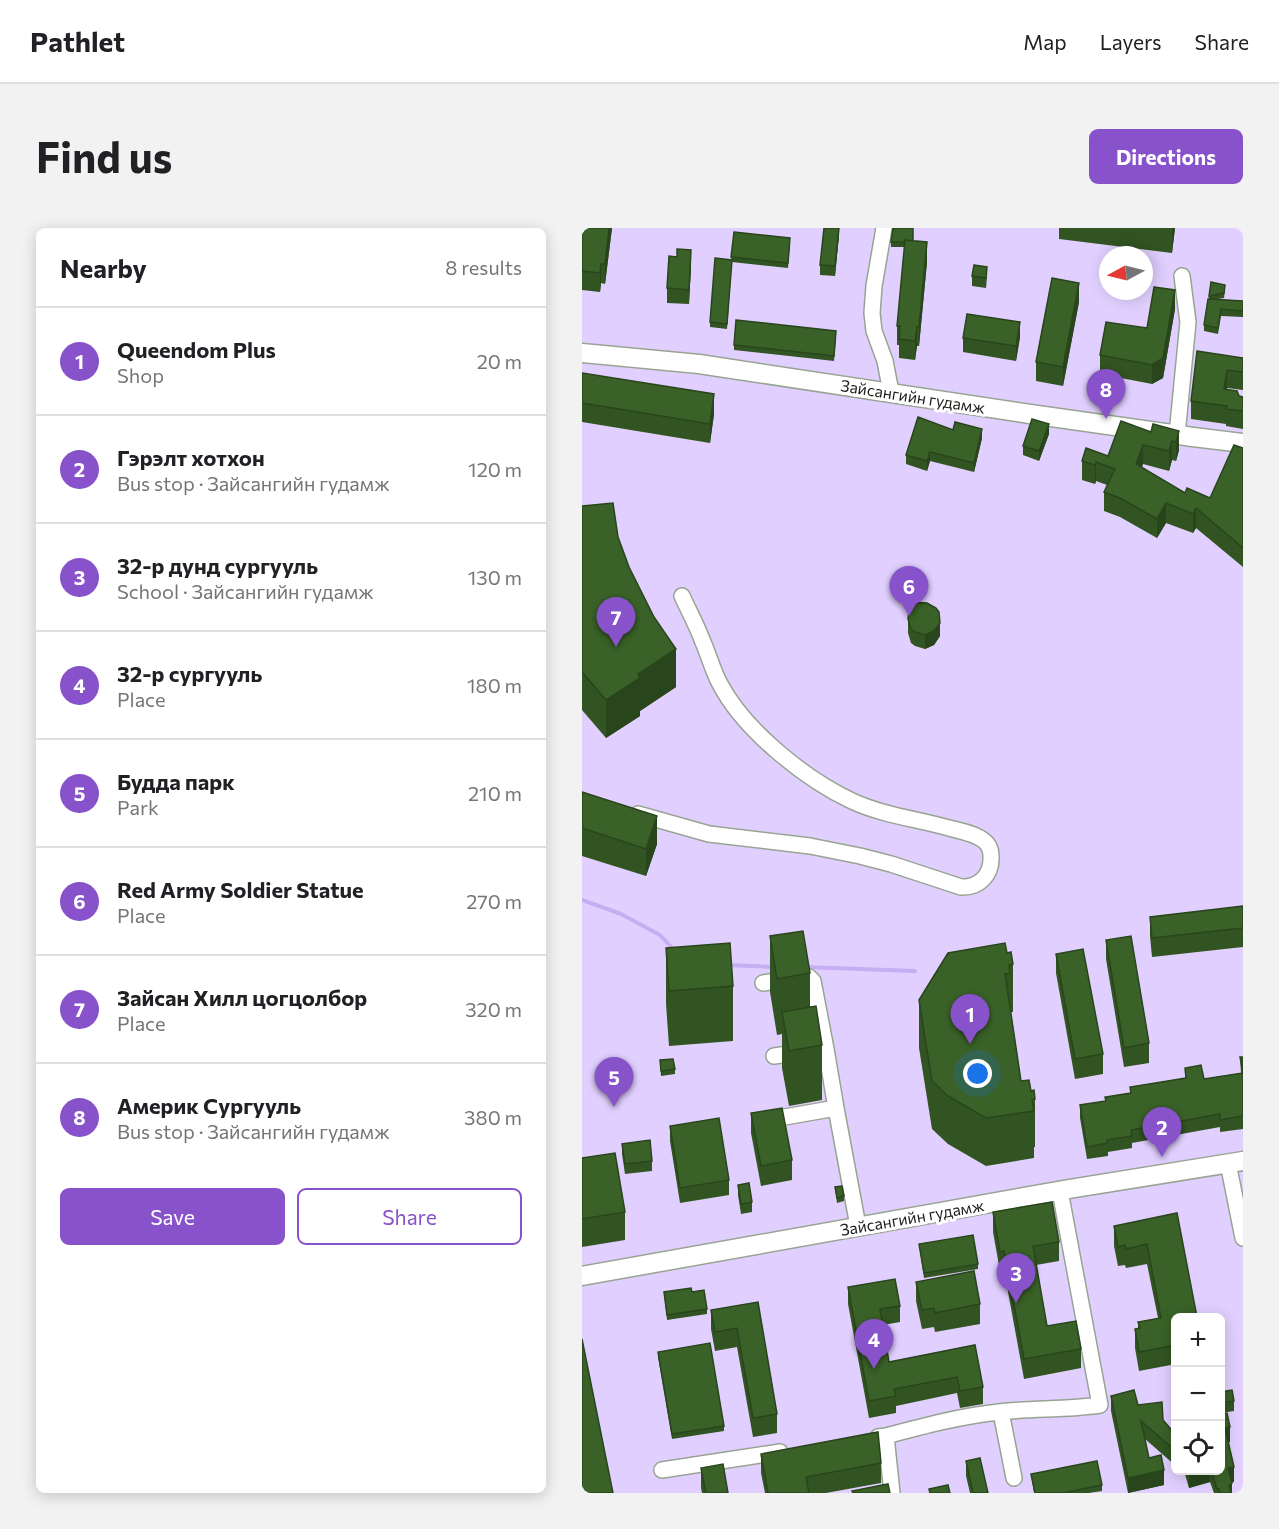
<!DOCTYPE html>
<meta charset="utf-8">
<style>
body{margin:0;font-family:Commissioner,sans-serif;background:#f2f2f2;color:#202124}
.controls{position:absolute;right:18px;bottom:18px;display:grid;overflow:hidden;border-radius:9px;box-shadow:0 3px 15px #0003}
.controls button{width:54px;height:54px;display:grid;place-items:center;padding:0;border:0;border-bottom:2px solid #e0e0e0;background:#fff;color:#202124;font:30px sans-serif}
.compass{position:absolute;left:517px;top:18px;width:54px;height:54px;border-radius:50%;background:#fff;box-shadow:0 3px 15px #0003;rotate:263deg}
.you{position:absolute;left:396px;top:846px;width:21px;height:21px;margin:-15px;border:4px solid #fff;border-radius:50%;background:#1a73e8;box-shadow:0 0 0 9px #1a73e833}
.badge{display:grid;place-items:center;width:39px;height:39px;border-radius:50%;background:#8852ca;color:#fff;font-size:20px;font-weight:700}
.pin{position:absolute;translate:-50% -50px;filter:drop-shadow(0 2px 3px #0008)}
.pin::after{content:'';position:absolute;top:32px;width:21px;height:18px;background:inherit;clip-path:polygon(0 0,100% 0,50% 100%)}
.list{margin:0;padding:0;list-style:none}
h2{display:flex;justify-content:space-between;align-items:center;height:78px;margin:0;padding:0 24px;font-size:26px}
h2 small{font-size:20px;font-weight:400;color:#757577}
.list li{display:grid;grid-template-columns:39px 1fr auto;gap:18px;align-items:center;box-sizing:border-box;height:108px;padding:0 24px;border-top:2px solid #e0e0e0}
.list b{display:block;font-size:22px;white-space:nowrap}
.list p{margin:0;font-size:20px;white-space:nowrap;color:#757577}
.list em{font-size:20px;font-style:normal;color:#757577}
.actions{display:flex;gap:12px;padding:18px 24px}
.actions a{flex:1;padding:14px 0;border:2px solid #8852ca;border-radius:9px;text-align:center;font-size:21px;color:#8852ca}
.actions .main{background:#8852ca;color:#fff}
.icon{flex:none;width:33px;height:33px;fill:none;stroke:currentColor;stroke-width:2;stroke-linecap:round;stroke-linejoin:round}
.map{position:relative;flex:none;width:661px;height:1265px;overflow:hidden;border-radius:9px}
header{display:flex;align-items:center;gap:36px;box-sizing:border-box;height:84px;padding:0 30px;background:#fff;border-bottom:2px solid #e0e0e0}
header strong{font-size:28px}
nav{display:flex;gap:33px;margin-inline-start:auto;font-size:21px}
.intro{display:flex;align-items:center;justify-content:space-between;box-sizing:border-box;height:144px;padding:0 36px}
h1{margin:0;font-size:42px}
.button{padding:15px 27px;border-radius:9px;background:#8852ca;color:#fff;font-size:21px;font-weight:700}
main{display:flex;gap:36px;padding:0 36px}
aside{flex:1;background:#fff;border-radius:9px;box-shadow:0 3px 15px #0003}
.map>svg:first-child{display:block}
</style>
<header>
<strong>Pathlet</strong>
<nav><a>Map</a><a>Layers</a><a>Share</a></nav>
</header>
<div class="intro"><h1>Find us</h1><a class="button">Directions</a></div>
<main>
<aside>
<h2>Nearby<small>8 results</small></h2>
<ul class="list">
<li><span class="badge">1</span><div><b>Queendom Plus</b><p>Shop</p></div><em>20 m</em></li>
<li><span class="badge">2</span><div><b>Гэрэлт хотхон</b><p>Bus stop · Зайсангийн гудамж</p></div><em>120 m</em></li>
<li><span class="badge">3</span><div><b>32-р дунд сургууль</b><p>School · Зайсангийн гудамж</p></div><em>130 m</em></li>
<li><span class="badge">4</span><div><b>32-р сургууль</b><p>Place</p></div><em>180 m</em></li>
<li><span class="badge">5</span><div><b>Будда парк</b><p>Park</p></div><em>210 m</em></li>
<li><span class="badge">6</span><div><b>Red Army Soldier Statue</b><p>Place</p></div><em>270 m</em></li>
<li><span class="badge">7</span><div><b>Зайсан Хилл цогцолбор</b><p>Place</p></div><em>320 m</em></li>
<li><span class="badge">8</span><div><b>Америк Cургууль</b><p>Bus stop · Зайсангийн гудамж</p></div><em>380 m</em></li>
</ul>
<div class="actions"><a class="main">Save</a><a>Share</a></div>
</aside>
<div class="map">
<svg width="661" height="1265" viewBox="0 0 661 1265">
<rect width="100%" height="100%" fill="#eefbe9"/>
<!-- green -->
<path fill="#e1d0ff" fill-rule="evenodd" d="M0,0h661v1265h-661zM526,27h36v36h-36zM594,1090h44v152h-44z"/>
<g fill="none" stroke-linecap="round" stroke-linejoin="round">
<!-- stream -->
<path stroke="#c7adf1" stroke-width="4" d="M0,672l39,14 39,21 13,14
M145,737l47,2
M223,739l110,4"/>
<!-- minor casing -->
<g stroke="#98a493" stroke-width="18">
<path id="minor" d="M302,0l-10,58 -2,27 2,18 11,30 6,31
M595,207l11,-113 -6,-46
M56,586l71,20 101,12 50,10 31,8 70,23c18,1 31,-12 30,-31 0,-6 -2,-12 -8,-16 -9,-7 -23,-9 -34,-12 -32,-9 -67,-13 -97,-27 -47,-22 -108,-71 -132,-117 -7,-13 -11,-28 -17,-42 -6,-16 -14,-31 -21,-46
M181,755l40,-6h6l4,4 13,68
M192,828l52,-7 10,59
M197,890l57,-10 22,118
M646,935l15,75
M419,1184l13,66
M304,1208c37,-10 75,-20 113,-24 34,-4 67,-2 101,-7l-40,-214
M296,1209l8,-1 6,57
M80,1242l118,-18"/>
</g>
<!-- major casing -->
<g stroke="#98a493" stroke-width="21">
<path id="major" d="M0,125l117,11 331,50 163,23 50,6
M0,1048l487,-87 174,-28"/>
</g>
<!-- minor -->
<use href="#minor" stroke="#fff" stroke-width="15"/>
<!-- major -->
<use href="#major" stroke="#fff" stroke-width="18"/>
</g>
<!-- wall -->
<path fill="#325422" d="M0,0h30l-7,56 -4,-1 -1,9 -18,-2z
M477,0h116l-3,25 -113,-14z
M152,4l56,11 -2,25 -56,-6 -5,67 -17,-2v-5l21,-62z
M257,7l-4,41 -15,-1v-10z
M331,13l14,21 -8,84h-2l-2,14 -16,-2v-13h-2v-19l8,-79h-14v-5z
M109,37l-2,39 -22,-1v-15z
M390,48l15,1 -1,11 -14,-2z
M643,62l-1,8 -6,1 25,2v16l-22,-1 -3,18 -14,-3v-6l5,-29z
M497,74l-16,84 -27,-5v-19z
M593,81l-12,69 -11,6 -52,-10v-19l47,-27z
M254,108l-2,25 -100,-11v-5z
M438,109l-4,24 -53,-9v-14z
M615,123l46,7v32l-16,-2v1l12,7 4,1v32l-17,-3v-2l-35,-5v-18z
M0,145l132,41 -4,29 -128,-21z
M371,202l29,8 -8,34 -44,-11 -3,10 -21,-7v-9z
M597,203v19l-3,11 -4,-1 -3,11 -26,-7 -1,3 43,26 25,5 33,-50v119l-47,-39 -3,5 -27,-10 -9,15 -37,-21 -16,-6v-19l3,-7 -11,-4 -1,3 -13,-4v-19l26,-5 43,-24z
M467,206l-10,27 -16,-6v-9z
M0,278l36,31 11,30 47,120 -36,24v5l-34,22 -24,-28z
M326,391l32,17 -6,9 -9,4 -10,-3 -4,-3 -3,-10z
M0,564l75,52 -11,32 -64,-20z
M661,678v41l-91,10 -2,-21v-19z
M188,708l40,37v34l12,38v55l-33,6 -7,-38v-34l-5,1 -7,-43z
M524,712l43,103v20l-25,4 -18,-108z
M84,720l67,38v55l-64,5 -3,-42z
M425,725l6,11v48h-2l10,69 10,10 4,8v48h-1v11l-48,8 -38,-22 -16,-15 -13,-81v-48z
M474,726l47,100v20l-28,5 -19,-106z
M658,829h3v72l-23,3v-5l-88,16v5l-24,4v4l-21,3 -7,-41v-13l25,-4v-4l25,-4v-6l55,-9v-10l19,11 37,-6z
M78,832l15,9v5l-14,2z
M169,885l41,47v20l-31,6 -10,-53z
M88,898l59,54v15l-49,8 -10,-62z
M40,916l30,17v10l-27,3 -3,-20z
M0,930l43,54v28l-43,7z
M156,957l14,17v10l-11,2 -3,-19z
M253,959l9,9v5l-7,2z
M411,984l66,30v19l-23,4 11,61 34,23v19l-57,11 -20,-109 -4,1 -7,-39z
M595,985l-1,151 -37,7 -4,-23v-19l3,-1v-6l20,-4 -11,-54 -21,4 -1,-3 -7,1 -4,-20v-20z
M337,1016l59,20v5l-54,9z
M334,1054l64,22v20l-45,8 -1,-5 -12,2 -6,-28z
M266,1059l52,19v16l-17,3 6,37 86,-17 8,42v17l-23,4 -3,-15 -61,13v7l-27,5 -21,-114z
M82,1064h28l15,17v5l-40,6z
M176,1074l19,112v19l-24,4 -16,-90 -22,4 -4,-22v-19z
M76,1124l66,74v5l-52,8 -14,-82z
M639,1164l13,9v10l-13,2z
M529,1168l27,9 25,15 13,15v31l-31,-27 4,19 15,27 -36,8 -17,-82z
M639,1186l9,28h-2l6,40h-2v11h-18l-4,-11 -21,6 -5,-17 -1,-1h38z
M179,1226l120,9v20l-55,10h-61l-4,-20z
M384,1233l22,32h-18l-4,-17z
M119,1240l27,25h-26l-1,-5z
M449,1246l71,11v6l-13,2h-55z"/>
<!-- shaded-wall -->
<path fill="#29451c" d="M27,0h3l-7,56v-20z
M257,0v7l-4,41v-10z
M590,0h3l-3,25z
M345,14v20l-8,84v-19z
M109,22v15l-2,39v-14z
M19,36v19l-1,9v-19z
M497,55v19l-16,84v-19z
M593,62v19l-12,69 -11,6v-19z
M438,94v15l-4,24v-15z
M335,99v19l-2,14v-19z
M645,142v18l-3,19v-18z
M132,166v20l-4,29v-19z
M467,196v10l-10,27v-10z
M400,201v9l-8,34v-9z
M597,203v19l-3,11v-19z
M590,213v19l-3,11v-20z
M561,217v19l-7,20v-20z
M348,224v9l-3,10v-10z
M514,234v19l-1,3v-19z
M584,275v20l-9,15v-19z
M614,280v20l-3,5v-19z
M358,395v13l-6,9 -9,4v-14z
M94,421v38l-36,24v5l-34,22v-38l32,-26z
M75,588v28l-11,32v-27z
M648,1199v15l-5,1v-15z
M652,1239v15l-6,1v-15z
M582,1242v15l-36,8v-15z
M616,1242h12v12l-21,6v-15z
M650,1255v10h-3v-7z"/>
<!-- building -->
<path fill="#3a6228" stroke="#29451c" stroke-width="1.5" d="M0,0h27l-4,36h-4l-1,9 -18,-2z
M242,0h15l-4,38 -15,-1z
M311,0h20v13l-8,-1v2h-14z
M152,4l56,6 -2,25 -57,-6z
M323,12l22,2 -8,85h-2l-2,14 -16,-2 1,-13h-3z
M95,21l14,1 -2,40 -22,-2 2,-32 8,1z
M133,30l17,2 -5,64 -17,-2z
M392,37l13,2 -1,11 -14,-2z
M470,50l27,5 -16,84 -27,-5z
M629,54l14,3 -1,8 -15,3z
M572,59l21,3 -12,68 -11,7 -52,-10 6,-33 41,6z
M626,71l35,2v10l-22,-2 -3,19 -14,-3z
M385,86l53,8 -4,24 -53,-8z
M154,92l100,11 -2,25 -100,-11z
M615,123l46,7v14l-16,-2 -3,19 13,2 2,5 4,1v14l-17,-2 1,-3 -36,-5z
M0,145l132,21 -4,30 -128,-21z
M336,189l35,13 2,-8 27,7 -8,34 -44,-11 -3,9 -21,-6z
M450,191l17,5 -10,27 -16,-5z
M539,193l30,11 2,-8 26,7 -3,11 -4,-1 -3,10 -26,-6 -7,19 49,29 2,-5 23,10 24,-53 9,3v100l-47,-40 -3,6 -27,-11 -9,16 -37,-21 -16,-6 11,-23 -19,-7 -1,3 -13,-4 4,-13 22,8z
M31,275l5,34 11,30 25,50 22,32 -38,25 2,4 -34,22 -24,-28v-166z
M328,374l17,1 9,5 3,4 1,11 -6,8 -9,4 -10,-3 -4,-3 -3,-10z
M0,564l75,24 -11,33 -64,-21z
M661,678v22l-91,10 -2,-21z
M221,703l7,42 -33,6 -7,-43z
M549,708l18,107 -25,5 -18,-108z
M148,715l3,43 -64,5 -3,-43z
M423,715l2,10 4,-1 2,12 -4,1 1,8 -5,1 16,107 8,-1 2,11 3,-1 1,9 -3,1 2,11 -48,7 -38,-22 -16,-15 -13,-81 29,-47z
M501,721l20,105 -28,5 -19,-105z
M234,778l6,39 -33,6 -7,-39z
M658,829h3v59l-23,4v-6l-89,16 1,6 -25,4 1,3 -21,4 -7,-42 26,-4 -1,-4 26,-4 -1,-6 56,-9 -1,-10 16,-3 3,14 39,-6z
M91,831l2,10 -14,2 -1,-11z
M200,880l10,52 -31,6 -10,-53z
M137,890l10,62 -49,8 -10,-62z
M68,912l2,21 -27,3 -3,-20z
M33,925l10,59 -43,7v-61z
M167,955l3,19 -11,2 -3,-19z
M260,958l2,10 -7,2 -2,-11z
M470,974l7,40 -26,4 14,80 29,-5 5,28 -57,10 -20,-108 -4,1 -7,-40z
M595,985l20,104h-21v28l-37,7 -4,-23 5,-1 -2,-6 23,-4 -14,-74 -21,5 -1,-4 -7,2 -4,-21z
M391,1007l5,29 -54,9 -5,-29z
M392,1043l6,33 -45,9 -1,-5 -12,2 -6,-28z
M313,1051l5,27 -20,3 9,53 86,-17 8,42 -23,4 -3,-14 -63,12 2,7 -27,5 -21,-114z
M109,1060l1,4 12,-2 3,19 -40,6 -3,-23z
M176,1074l19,112 -24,4 -16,-90 -22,4 -4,-22z
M0,1111l31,154h-31z
M128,1115l14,83 -52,8 -14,-82z
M552,1162l4,15 24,-3 1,18 13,15v16l-35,-30 8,37 12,-3 3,15 -36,8 -17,-82z
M650,1162l2,11 -13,2v-11z
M645,1185l3,14 -5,1 9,39 -6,1 4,15 -3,3 2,7h-11l-1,-4h-2l-6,-19h10v-56z
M296,1204l3,31 -75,14 3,16h-41l-7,-39z
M398,1230l8,35h-15l-7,-32z
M515,1233l5,24 -39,8h-28l-4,-19z
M141,1236l5,29h-22l-5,-25z
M606,1242h10l-9,3z
M306,1256l2,9h-37l-1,-2z
M366,1257l2,8h-20l-1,-4z"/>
<g text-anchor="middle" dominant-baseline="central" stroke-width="6" stroke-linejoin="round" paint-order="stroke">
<!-- street labels -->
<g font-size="16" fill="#191d17" stroke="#fff">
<text transform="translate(331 168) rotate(9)">Зайсангийн гудамж</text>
<text transform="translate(330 989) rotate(-10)">Зайсангийн гудамж</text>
</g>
</g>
</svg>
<div class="controls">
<button>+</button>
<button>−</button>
<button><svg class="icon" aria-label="locate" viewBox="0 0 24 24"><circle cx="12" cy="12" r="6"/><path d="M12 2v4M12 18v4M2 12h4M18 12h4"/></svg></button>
</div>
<svg class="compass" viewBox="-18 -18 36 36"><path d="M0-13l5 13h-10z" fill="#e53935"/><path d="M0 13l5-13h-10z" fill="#757577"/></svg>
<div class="you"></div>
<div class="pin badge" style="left:388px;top:816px">1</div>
<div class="pin badge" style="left:580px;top:929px">2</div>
<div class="pin badge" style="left:434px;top:1075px">3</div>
<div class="pin badge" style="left:292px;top:1141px">4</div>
<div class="pin badge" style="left:32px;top:879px">5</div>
<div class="pin badge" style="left:327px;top:388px">6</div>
<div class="pin badge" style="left:34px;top:419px">7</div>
<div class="pin badge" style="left:524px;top:191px">8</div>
</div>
</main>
